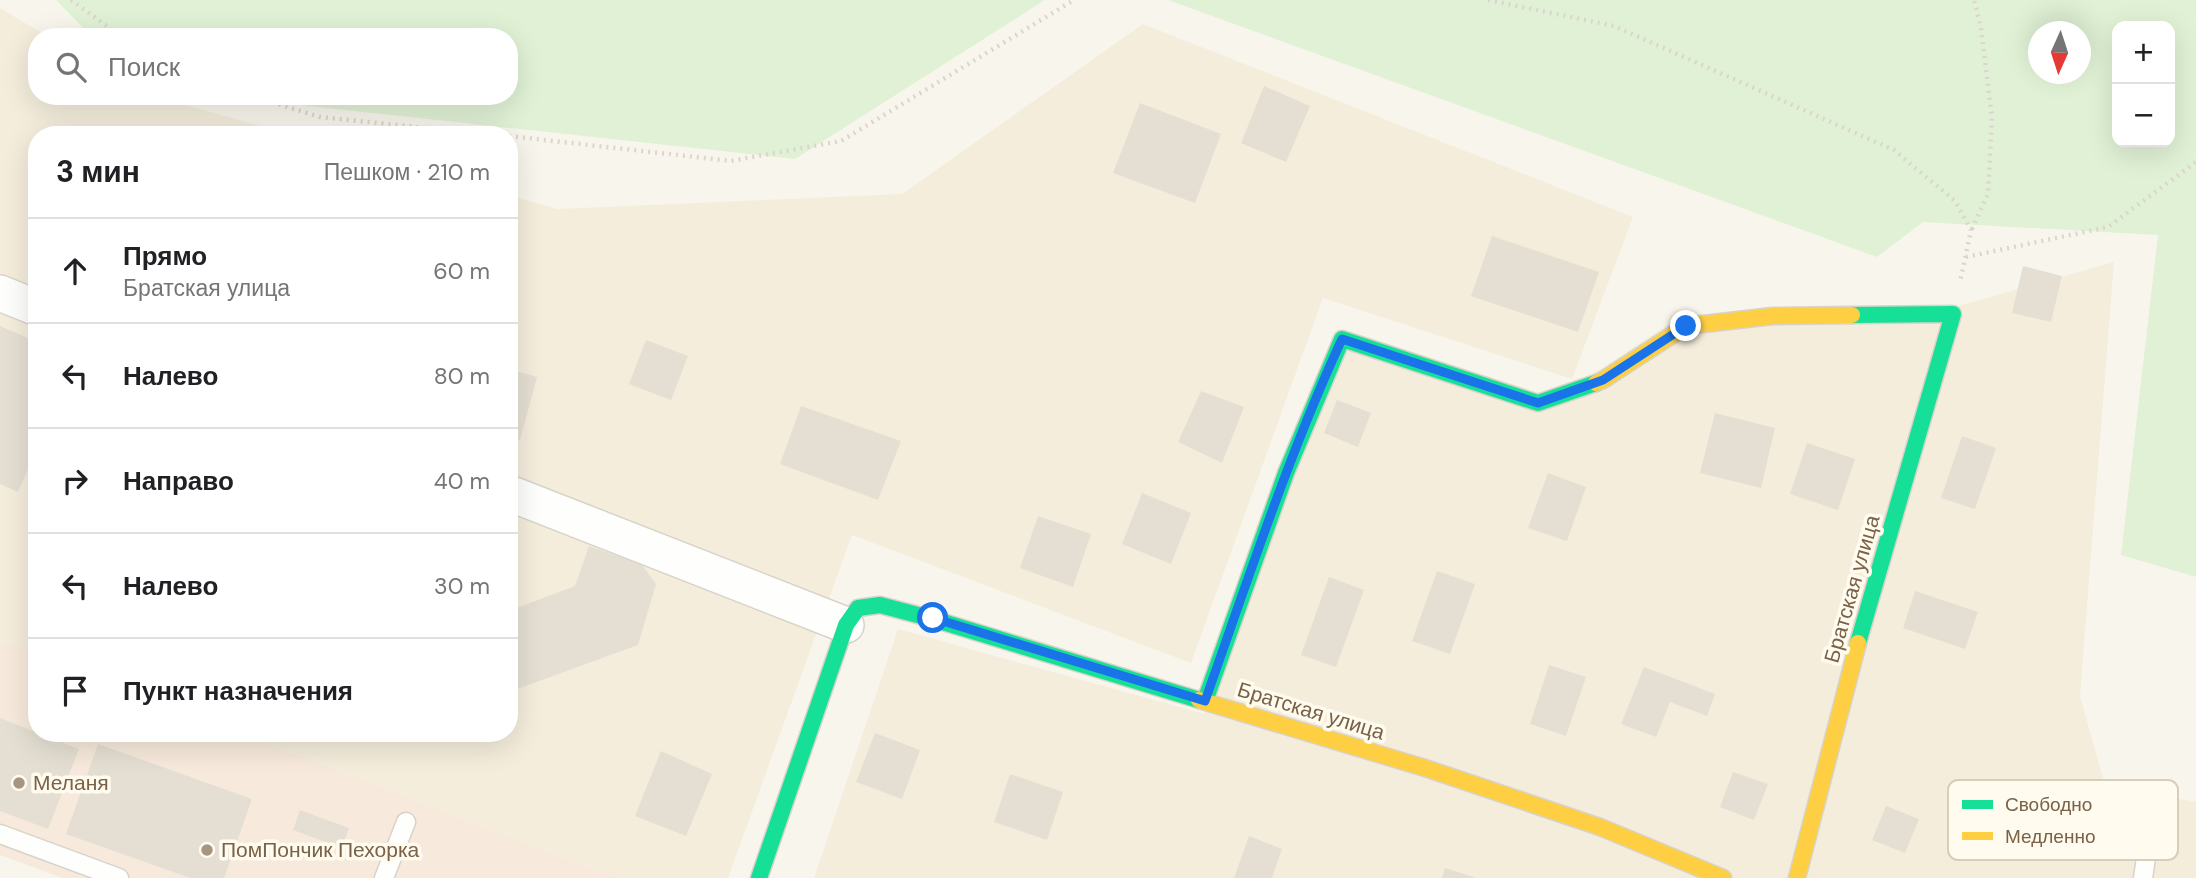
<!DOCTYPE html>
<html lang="ru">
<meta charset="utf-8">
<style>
body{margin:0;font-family:"DM Sans",sans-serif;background:#f2f2f2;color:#202124}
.controls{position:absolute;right:21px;top:21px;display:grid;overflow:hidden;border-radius:14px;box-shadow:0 7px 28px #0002}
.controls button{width:63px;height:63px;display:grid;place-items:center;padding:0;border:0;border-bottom:2px solid #e0e0e0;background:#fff;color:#202124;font:35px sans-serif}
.compass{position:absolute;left:2028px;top:21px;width:63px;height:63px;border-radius:50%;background:#fff;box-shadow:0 7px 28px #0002;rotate:183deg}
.stop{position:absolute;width:21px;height:21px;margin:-16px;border:5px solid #1a73e8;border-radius:50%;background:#fff}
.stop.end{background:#1a73e8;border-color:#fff;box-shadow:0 2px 7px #0008}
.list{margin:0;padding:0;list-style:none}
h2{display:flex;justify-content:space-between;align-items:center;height:91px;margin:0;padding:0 28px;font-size:30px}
h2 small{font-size:23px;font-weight:400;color:#757577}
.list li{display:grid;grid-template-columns:46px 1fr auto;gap:21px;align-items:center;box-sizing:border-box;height:105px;padding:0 28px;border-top:2px solid #e0e0e0}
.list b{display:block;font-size:26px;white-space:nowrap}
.list p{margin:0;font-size:23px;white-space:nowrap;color:#757577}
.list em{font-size:23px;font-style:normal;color:#757577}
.icon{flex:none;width:38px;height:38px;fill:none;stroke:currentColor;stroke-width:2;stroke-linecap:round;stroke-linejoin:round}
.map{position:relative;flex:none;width:2196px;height:878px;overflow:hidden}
.search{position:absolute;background:#fff;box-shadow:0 7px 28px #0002;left:28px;top:28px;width:490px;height:77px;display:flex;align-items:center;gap:18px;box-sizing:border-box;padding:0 24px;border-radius:28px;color:#757577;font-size:26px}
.panel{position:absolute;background:#fff;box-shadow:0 7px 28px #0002;left:28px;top:126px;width:490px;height:616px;border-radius:28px}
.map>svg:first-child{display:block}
</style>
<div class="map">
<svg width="2196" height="878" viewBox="0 0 2196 878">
<rect width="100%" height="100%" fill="#f8f6ec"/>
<!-- residential -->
<path fill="#f4eddc" d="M0,8l49,29h-12v59h117l138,39h-255v519l-37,-14z
M1143,24l490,193 -61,162 -249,-81 -132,365 -339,-128 -124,343h-111l-374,-145h266v-538l48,14 345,-15z
M2114,262l-34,434 25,89 91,17v76h-1382l84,-249 307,85 137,-375 214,60 111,-74 256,-9z"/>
<!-- commercial -->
<path fill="#f7eadc" d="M0,640l37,14v79h206l374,145h-555l-62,-23z"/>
<!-- green -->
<path fill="#e0f1d5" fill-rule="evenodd" d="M56,0h989l-250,159 -577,-63h291v-59h-417z
M1168,0h1028v577l-75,-22 37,-320 -235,-13 -46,35zM2117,26h53v116h-53zM2038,32h42v42h-42z"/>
<!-- building -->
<path fill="#e5dfd3" d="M1264,86l46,20 -24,56 -45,-19z
M1140,103l81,31 -26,69 -82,-30z
M1492,236l107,36 -21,60 -107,-36z
M2023,266l39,10 -11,46 -39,-9z
M0,326l37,16v107l-19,43 -18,-8z
M646,340l42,16 -17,44 -42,-16z
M509,369l28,8 -17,63 -11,-3z
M1201,391l43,16 -22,56 -44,-21z
M1337,400l34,13 -13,34 -34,-14z
M801,406l100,35 -23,59 -98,-36z
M1715,413l60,15 -14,60 -61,-15z
M1962,436l34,12 -21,61 -34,-11z
M1807,443l48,16 -17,51 -48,-16z
M1548,473l38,14 -19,54 -39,-13z
M1142,493l49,20 -20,51 -49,-20z
M1038,516l53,18 -18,53 -53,-19z
M589,546l53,19 14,19 -18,61 -129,47v-81l66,-25z
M1437,571l38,13 -25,70 -38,-13z
M1329,577l35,13 -28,77 -35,-12z
M1915,591l63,21 -13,37 -62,-21z
M1549,665l37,12 -20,59 -36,-12z
M1644,667l71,27 -8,22 -37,-14 -14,35 -35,-13z
M0,718l79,31 -31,80 -48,-18z
M875,733l45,17 -18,49 -46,-17z
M98,744l154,55 -28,79h-34l-124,-44z
M661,751l51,23 -26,62 -51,-20z
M1733,772l35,12 -14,36 -34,-13z
M1010,774l53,18 -16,48 -53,-18z
M1886,806l33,13 -14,34 -33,-13z
M300,810l49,18 -7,20 -49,-18z
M1249,836l33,13 -10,29h-38z
M1445,868l29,9 -1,1h-31z"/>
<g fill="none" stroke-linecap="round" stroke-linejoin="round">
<!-- lane casing -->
<g stroke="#d7d3c9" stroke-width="21">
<path id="lane" d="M0,834l119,44
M384,878l22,-56
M2143,878l12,-82"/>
</g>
<!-- street casing -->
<g stroke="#d7d3c9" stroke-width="38">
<path id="street" d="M0,293l37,15
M509,493l337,132"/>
</g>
<!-- fast casing -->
<g stroke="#d8d3c9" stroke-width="19">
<path id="fast" d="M1852,315l101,-1 -95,329
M1205,701l81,-228 56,-134 196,64 58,-20
M759,878l87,-253 12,-17 22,-3 53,14 266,81"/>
</g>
<!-- slow casing -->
<g stroke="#d8d3c9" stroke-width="19">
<path id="slow" d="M1596,383l7,-3 83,-54 87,-10 79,-1
M1199,700l226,68 175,59 123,51
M1797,878l61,-235"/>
</g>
<!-- path -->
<path stroke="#dbd6cd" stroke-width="4.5" stroke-dasharray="2 5" stroke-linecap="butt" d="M71,0l51,37
M1488,0l126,26 280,124 61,51 16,29 -11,52
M252,96l68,21 174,18
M509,136l222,25 110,-20 233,-141
M1972,229l16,-35 4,-76 -11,-90 -7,-28
M1966,257l142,-30 88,-65"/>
<!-- lane -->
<use href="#lane" stroke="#fefefc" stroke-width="18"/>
<!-- street -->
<use href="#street" stroke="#fefefc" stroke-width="35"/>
<!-- fast -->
<use href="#fast" stroke="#16e098" stroke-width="16"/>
<!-- slow -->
<use href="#slow" stroke="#ffcf43" stroke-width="16"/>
</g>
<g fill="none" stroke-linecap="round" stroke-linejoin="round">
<!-- route -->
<path stroke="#1a73e8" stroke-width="9" d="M933,618l272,83c43,-121 83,-245 137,-362l196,64 65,-23 83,-54"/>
</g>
<!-- markers -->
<g fill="#a59681" stroke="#fffbee" stroke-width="2.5">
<circle cx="19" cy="783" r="7"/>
<circle cx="207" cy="850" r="7"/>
</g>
<g text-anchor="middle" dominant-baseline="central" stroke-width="7" stroke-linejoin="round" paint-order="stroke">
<!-- street labels -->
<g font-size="21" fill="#796248" stroke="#fffbee">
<text transform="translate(1852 589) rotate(-74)">Братская улица</text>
<text transform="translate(1311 711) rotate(17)">Братская улица</text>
</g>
<!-- poi labels -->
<g font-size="21" fill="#796248" stroke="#fffbee" text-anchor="start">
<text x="33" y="783">Меланя</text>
<text x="221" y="850">ПомПончик Пехорка</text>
</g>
</g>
<!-- legend -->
<rect x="1948" y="780" width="230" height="80" rx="10" fill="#fffbee" stroke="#d7cdbc" stroke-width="2"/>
<rect x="1962" y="800" width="31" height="9" fill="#16e098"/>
<rect x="1962" y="832" width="31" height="8" fill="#ffcf43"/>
<g font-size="19" fill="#796248">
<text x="2005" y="811">Свободно</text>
<text x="2005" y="843">Медленно</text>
</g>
</svg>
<div class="controls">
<button>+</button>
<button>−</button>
</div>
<svg class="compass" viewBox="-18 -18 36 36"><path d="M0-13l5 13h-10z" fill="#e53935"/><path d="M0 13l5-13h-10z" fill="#757577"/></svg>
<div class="stop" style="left:933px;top:618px"></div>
<div class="stop end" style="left:1686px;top:326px"></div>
<div class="search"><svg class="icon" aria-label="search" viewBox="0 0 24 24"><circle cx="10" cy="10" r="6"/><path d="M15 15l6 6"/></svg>Поиск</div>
<section class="panel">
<h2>3 мин<small>Пешком · 210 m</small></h2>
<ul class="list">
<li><svg class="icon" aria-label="ahead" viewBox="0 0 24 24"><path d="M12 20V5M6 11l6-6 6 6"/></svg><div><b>Прямо</b><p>Братская улица</p></div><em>60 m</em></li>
<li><svg class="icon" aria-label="left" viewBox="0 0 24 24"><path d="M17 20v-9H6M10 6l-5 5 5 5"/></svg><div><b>Налево</b></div><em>80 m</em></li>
<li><svg class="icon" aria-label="right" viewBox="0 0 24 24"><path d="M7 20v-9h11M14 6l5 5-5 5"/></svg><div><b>Направо</b></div><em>40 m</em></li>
<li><svg class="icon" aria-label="left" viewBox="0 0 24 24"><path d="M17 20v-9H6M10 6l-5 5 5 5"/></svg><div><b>Налево</b></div><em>30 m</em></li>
<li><svg class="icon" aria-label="arrive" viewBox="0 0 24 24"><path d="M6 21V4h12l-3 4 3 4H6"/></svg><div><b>Пункт назначения</b></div></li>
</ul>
</section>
</div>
